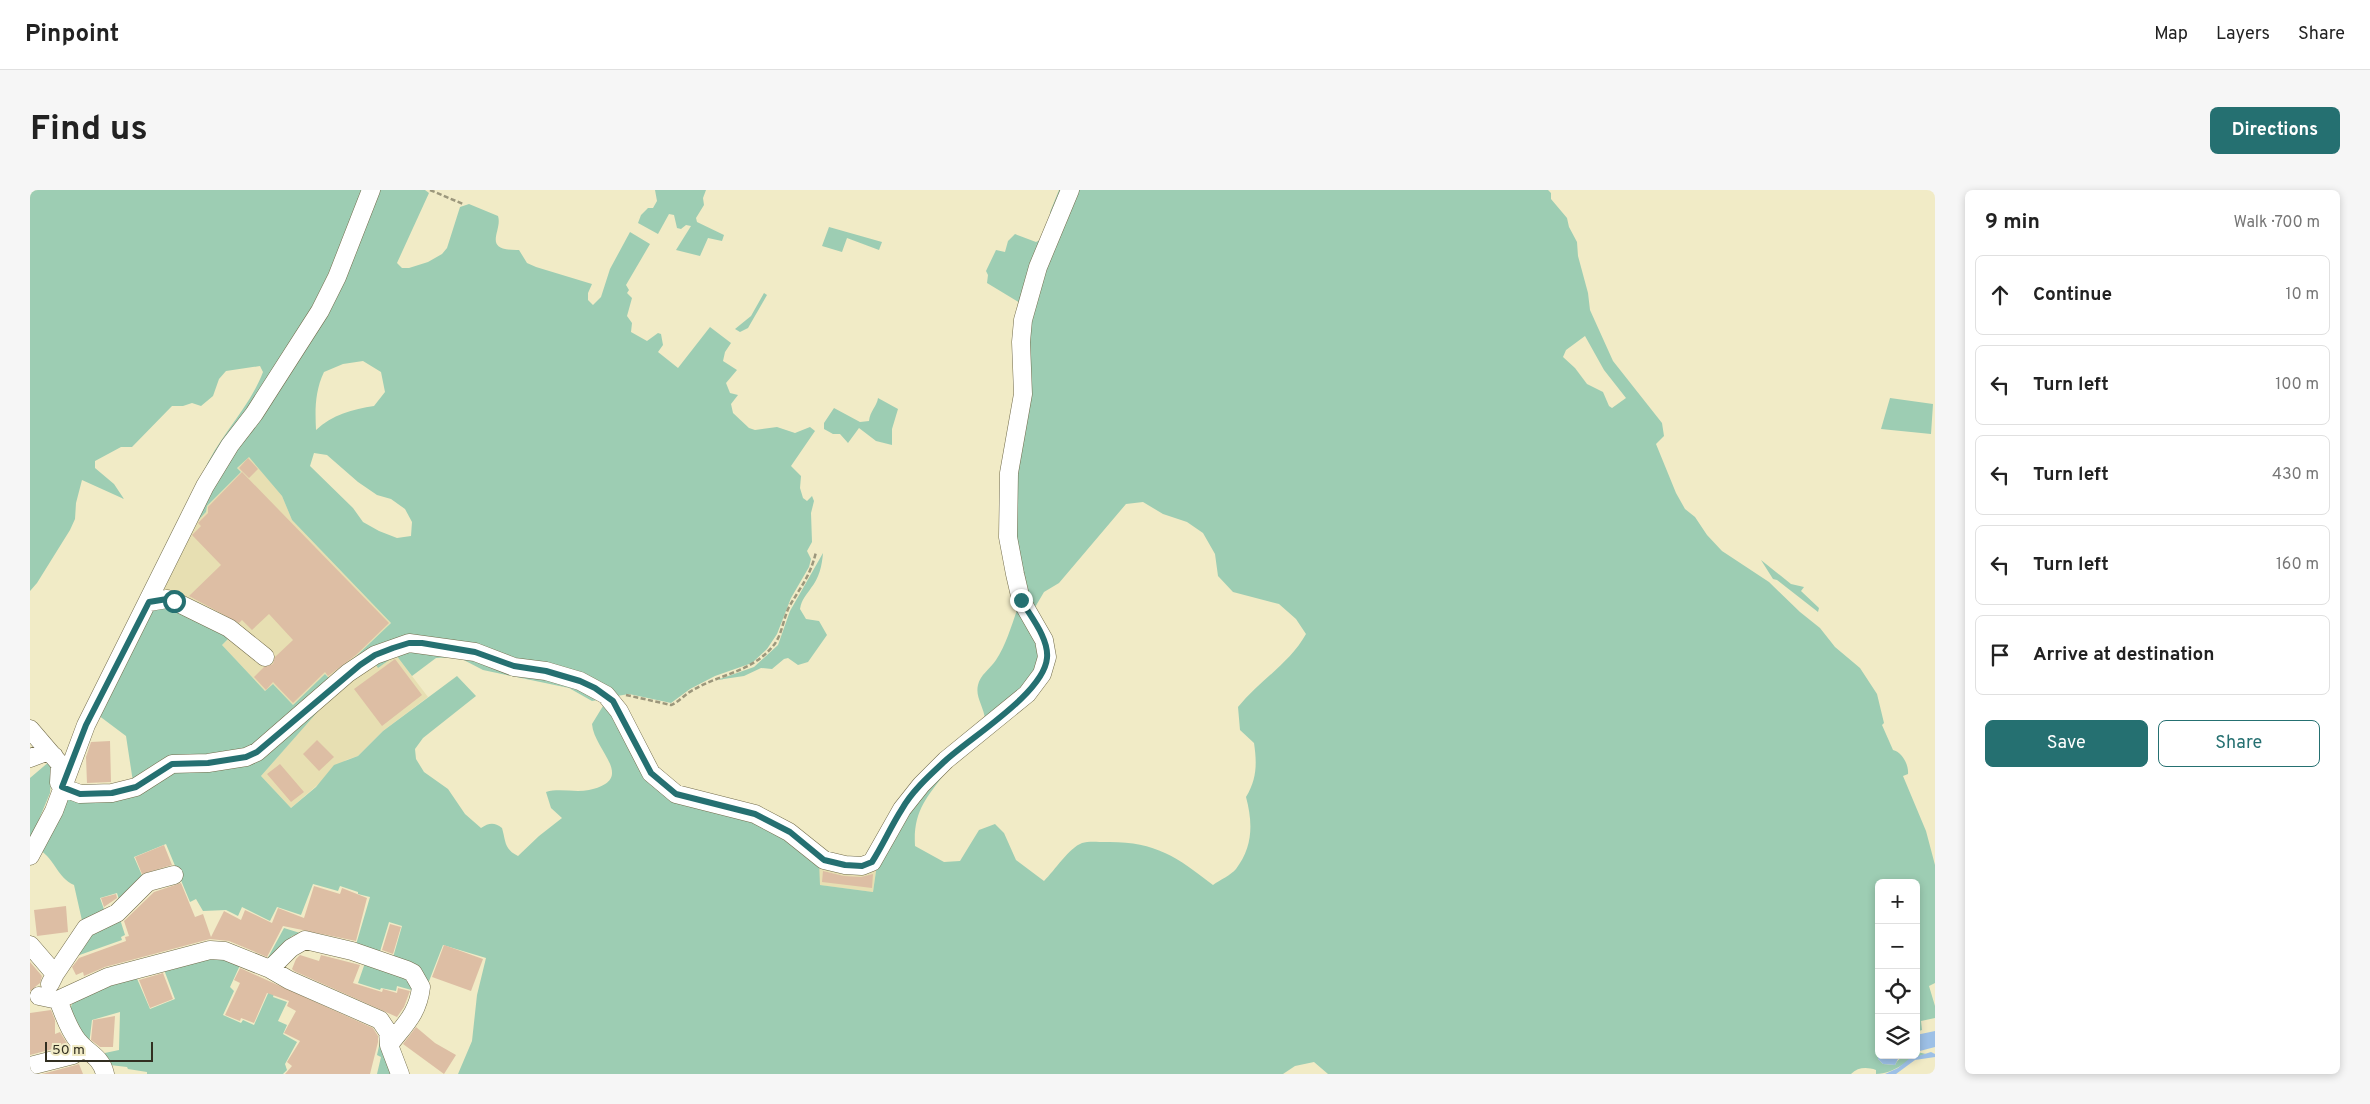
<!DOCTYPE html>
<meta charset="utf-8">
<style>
body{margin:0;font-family:Overpass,sans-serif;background:#f6f6f6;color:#222}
.controls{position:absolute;right:15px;bottom:15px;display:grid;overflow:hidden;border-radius:8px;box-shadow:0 2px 8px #0003}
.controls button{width:45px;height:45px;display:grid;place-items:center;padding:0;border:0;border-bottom:1px solid #e0e0e0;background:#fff;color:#222;font:25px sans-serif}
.scale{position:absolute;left:15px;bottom:12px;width:108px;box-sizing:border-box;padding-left:5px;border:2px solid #322f21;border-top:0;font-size:14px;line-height:18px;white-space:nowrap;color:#322f21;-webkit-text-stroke:4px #f1ebc6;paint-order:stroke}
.stop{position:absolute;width:15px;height:15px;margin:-11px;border:4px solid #257071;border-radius:50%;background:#fff}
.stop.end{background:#257071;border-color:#fff;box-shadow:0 1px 5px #0008}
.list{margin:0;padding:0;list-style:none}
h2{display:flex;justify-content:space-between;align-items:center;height:65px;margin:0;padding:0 20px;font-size:21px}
h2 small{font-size:16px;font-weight:400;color:#767676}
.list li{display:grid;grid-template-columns:32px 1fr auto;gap:15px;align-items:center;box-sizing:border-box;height:80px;margin:0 10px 10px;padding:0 10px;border:1px solid #e0e0e0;border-radius:8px}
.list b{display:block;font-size:19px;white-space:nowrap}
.list em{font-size:16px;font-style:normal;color:#767676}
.actions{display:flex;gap:10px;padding:15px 20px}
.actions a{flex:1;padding:11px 0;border:1px solid #257071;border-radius:8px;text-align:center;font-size:18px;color:#257071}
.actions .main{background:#257071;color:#fff}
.icon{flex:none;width:28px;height:28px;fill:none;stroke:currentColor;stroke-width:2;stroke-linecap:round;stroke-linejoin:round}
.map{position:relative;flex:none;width:1905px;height:884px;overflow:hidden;border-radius:8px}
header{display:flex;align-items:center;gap:30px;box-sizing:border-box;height:70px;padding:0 25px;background:#fff;border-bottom:1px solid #e0e0e0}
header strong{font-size:24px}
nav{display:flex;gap:28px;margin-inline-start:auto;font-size:18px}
.intro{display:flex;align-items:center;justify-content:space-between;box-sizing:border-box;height:120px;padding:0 30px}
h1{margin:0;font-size:35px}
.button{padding:12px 22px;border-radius:8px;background:#257071;color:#fff;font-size:18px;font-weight:700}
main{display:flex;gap:30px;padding:0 30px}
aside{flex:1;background:#fff;border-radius:8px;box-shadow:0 2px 8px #0003}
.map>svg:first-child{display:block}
</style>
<header>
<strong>Pinpoint</strong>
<nav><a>Map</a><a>Layers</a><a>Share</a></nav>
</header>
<div class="intro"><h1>Find us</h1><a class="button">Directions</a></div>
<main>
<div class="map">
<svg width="1905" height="884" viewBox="0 0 1905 884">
<rect width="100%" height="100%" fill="#f1ebc6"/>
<!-- built -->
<path fill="#e7dfb2" d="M219,266l33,40 10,24 99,103 -60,57 -6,-6 -32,31 -20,-21 -8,7 -43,-46 11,-10 -78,-34 42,-79 9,-10 1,-6 34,-34 -4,-4z
M366,465l32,42 -45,34 -25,25 -12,4 -55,48 -30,-32 85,-97z
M789,671l58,3 -4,28 -54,-7z"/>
<!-- green -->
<path fill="#9dcdb3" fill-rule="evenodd" d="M0,0h335l-56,128 -106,155c15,-36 46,-64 60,-101l-3,-6 -34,5 -7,8 -6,17 -12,10 -9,-3 -9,3h-11l-40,41h-11l-26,14v7l19,16 10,15 -42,-19 -6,23 -1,16 -5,11 -33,53 -7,8z
M347,0h48l4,3 -32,70 5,5h7l19,-6 14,-8 5,-6 13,-41 9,-3 29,12c5,15 -18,35 21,34l8,13 9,4 56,17 -4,9v7l5,5 8,-8 9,-28 20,-37 20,12 -24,41 3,5 -2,3 5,5 -5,18 5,7 -1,9 16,9 11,-8 3,1 2,11 -5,7 20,16 32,-41 21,16 -6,9 -2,9 14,9 -11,13 4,10 8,2 -7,9 2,9 16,15 6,2 22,-3 18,6 15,-6 5,4 -24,35 10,10 -1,12 3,10 4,3 5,-5 2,5 -3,12 1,29 -5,9 4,8 -2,8 -18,31 -14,36 -10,15 -15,14 -37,13 -25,13 -19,14 -42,-9 -12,2 -34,-17 -190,-33 -136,104 -124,32 -7,-46 -28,-21 52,-103 15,-8 68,30 -11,11 43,46 8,-7 20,21 32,-31 6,6 60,-57 -99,-103 -10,-24 -33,-39 -12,11 4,4 -34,34 -1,6 -16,17 54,-95zM333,171l18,11 4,20 -11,14c-21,3 -42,9 -58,24 -1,-21 -1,-39 8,-58l19,-8zM284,263l13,2 31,27 19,13 14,4 14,10 7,13 -1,14 -14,2 -18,-7 -16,-9 -10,-14 -43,-42z
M625,0h51l-3,8 1,7 -8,13 1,4 27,13 -2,6 -14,-3 -8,18 -24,-6 15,-24 -5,-1 -5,4 -4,-1 -3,-13 -5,-1 -11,20 -20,-11 3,-8 7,-7h5l4,-7z
M1029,0h8l-42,116 -38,-23 1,-8 -2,-4 10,-21 9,2 3,-11 7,-7 21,8 4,-2 11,-25 -1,-3z
M1043,0h475l3,3v6l16,19 2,9 8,15 1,14 10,37 2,17 23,51 49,62 2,13 -8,8 20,49 9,16 10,8 12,18 15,16 47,31 31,30 20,16 15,19 25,21 17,26 7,29 -2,2 11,25c9,2 16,15 15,24l-5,2 23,55 9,34v118l-6,3 6,20v12l-14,3 1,9 -6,2v-149h-37l-1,176 5,5 12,1c4,-9 12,-10 21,-10l1,-3 9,2c-18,4 -31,20 -50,20v-4c-9,-3 -18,-3 -25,4h-523l-14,-12 -19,4 -12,8h-825l14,-33 5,-46 9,-37 -43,-13 -17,44 -34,-28 10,-35 -13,-4 -11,36 -23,-10 15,-51 -12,-3v-2l-18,-6 -2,5 -25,-7 -12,31 -24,-8 -7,14 -28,-14 -4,9 -12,-6 -23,1 -7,-12 -6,3 -24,-58 -32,13 10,23 -23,26 -4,-13 -17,5 6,17 -23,10 -9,-40c-17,-8 -18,-24 -35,-36l23,-54 17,2 86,-27 79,-9 84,-61 -67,76 30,32 25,-21 18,-22 24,-9 25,-25 74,-55 19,20 -53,42 -8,11 1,10 8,13 24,17 17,25 16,14c8,-5 13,-6 21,0 4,14 2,21 16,28l21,-20 23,-18 -11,-10 -5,-16c14,-4 29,1 43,-2 49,-11 5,-39 3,-66l11,-18 7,-4 38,72 106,43 65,44 1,24 53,7 4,-28 27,-54 42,-38c-20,26 -33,40 -31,74l29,16 16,-1 19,-31 16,-6 9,9 12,27 28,21c11,-11 25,-33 38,-38 6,-2 16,-1 23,-1 49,-1 71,14 108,43 7,-5 18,-10 23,-16 17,-22 17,-46 10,-72 11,-18 11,-34 8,-54l-14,-13 -2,-23c21,-26 52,-44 68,-73l-10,-15 -17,-15 -46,-12 -15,-16 -3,-22 -12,-21 -16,-11 -24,-8 -20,-12 -17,2 -67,79 -15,9 -10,17 -9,-10 -14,-62 15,-217zM1555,146l19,34 22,28 -14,10 -3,-2 -6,-14 -16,-8 -12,-16 -12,-11 3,-7z
M799,37l53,15 -3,8 -32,-12 -5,14 -20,-6z
M734,103l3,2 -19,33 -8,4 -5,-3 16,-13z
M848,208l20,11 -6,20v16l-16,-4 -17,-13 -11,15 -8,-9h-7l-9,-5v-6l10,-15 26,14 9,-1c1,-10 8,-15 9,-23z
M1860,208l43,6 -2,30 -50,-5z
M793,363c-1,13 -4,25 -12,35 -5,8 -9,10 -11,21l6,10 13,2 8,14 -19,27 -10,3 -10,-7 -4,1 -12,10 -11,-1 -17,8 -27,4 37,-13 24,-22 12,-34z
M1731,370l30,24 13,3 -3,4 18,17 -1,4 -41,-32 -4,-1z
M987,420l25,32 -3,30 -54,47c-1,-12 -10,-22 -7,-34 2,-10 12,-16 18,-25 10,-15 15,-33 21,-50z
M379,456l154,32 35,22 -6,1 -23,-13 -86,-18 -25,-13 -22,1 -24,18 -16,-21 -18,13 -5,-8z
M20,571h3l-3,32 -20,48v-63z
M89,726l6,19 -4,2 1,3 -51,18 11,-20z
M254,738l16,5 -8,3 -27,27z
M184,764l27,9 -11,24 4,4 -11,24 18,8 2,-3 11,5 16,-36 5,1 -2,7 14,5 -9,19 9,4 -4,9 14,8 -12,22 2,6 -4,4h-136v-2l-19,-3 -1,-2 -17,-2 -10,-11 19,-4 1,-38 -28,8 -3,25 -20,-34 5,-11 61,-26 15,35 25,-10 -12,-32z
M336,770l41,12 8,19 -18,-5 -1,5 -15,-3 -1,2 -22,-7z
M352,843l13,41h-18l4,-17 -4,-2z"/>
<!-- water -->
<path fill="#9dc0e6" d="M1905,841v16l-19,5v-17z
M1849,861v4h27l-8,4 -3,6 -12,-1 -5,-5z
M1901,862l4,2v3l-20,3 -19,14h-11l13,-6 11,-9z"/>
<!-- building -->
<path fill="#ddbea4" d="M218,268l10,11 -9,9 -10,-10z
M212,282l147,151 -33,32 -28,21 -3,-4 -32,31 -20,-21 -7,8 -12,-13 10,-10 9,-3 2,-7 18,-17 -24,-26 -17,16 -10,-10 -3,3 -50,-27 32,-31 -29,-30 9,-9 -3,-3 10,-10v-6z
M365,469l27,36 -40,31 -28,-37z
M287,550l17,17 -15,14 -16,-17z
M80,551l1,41 -24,1 -1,-26 5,-15z
M250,574l24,28 -13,10 -24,-28z
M134,655l8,20 -30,9 -7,-17z
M793,681l21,5 17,1 12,-3 -1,14 -50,-6z
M151,693l14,34 8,-3 8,23 13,-26 17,9 4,-10 27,13 6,-15 26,10 10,-32 26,8 2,-6 25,10 -11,43 -73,-15 -16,31 -38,-16 -19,-2 -105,28 -21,9 -1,-4 -7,3 -4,-8 7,-9 47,-17 -1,-4 4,-1 -5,-15 30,-29z
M86,704l1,4 -13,9 -3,-9z
M36,716l2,26 -31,4 -3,-26z
M360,734l11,3 -8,27 -11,-4z
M414,755l39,14 -12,32 -39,-14z
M270,765l19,6 2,-6 39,10 -7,18 29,9 1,-3 14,4 1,-5 12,3 -6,16 -7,10 -103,-46 -2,-2 4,-10z
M0,772l12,14 -2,7 -10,8z
M210,778l133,60 5,8v6l-8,32h-85l7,-8 -5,-4 13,-21 -16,-8 12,-22 -9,-5 2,-5 -22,-8 -13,30 -13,-5 -1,3 -15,-6 15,-32 -6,-3z
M133,783l10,26 -23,9 -11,-28z
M21,820l4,10v14l5,-2 8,13 -38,10v-42z
M85,826l-2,31h-13l-9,-7 2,-20z
M386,837l19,16 21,12 -12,19 -41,-30z
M49,874l4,10h-41l34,-9z"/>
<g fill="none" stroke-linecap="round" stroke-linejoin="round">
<!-- minor casing -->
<g stroke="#726c4b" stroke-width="19">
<path id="minor" d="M119,412l18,-3 7,2 55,27 36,29
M0,539l30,35 -1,19
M0,568l16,-6 8,4
M32,597l18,7 32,-1 24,-6 36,-23 36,-1 38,-6 11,-5 91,-79 27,-18 34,-12 66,9 39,15 32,4 34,10 26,14 13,16 32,62 25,21 79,20 34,18 35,28 21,5 17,1 10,-4 30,-53 19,-24 25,-25 81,-66 15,-20 5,-17 -3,-17 -23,-40 -6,-26 -7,-37 1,-64 14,-79 -2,-52 2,-22 15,-53 32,-77
M0,666l24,-45 32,-86 119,-239 25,-41 24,-31 66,-103 17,-34 34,-87
M0,755l25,29 -5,10
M240,779l21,-21 14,-8 47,11 55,19 6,3 8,14c-3,27 -17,38 -32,58
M25,784l31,-46 31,-15 31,-31 26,-7
M9,806l19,4 50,-23 102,-27 15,1 45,18 19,11 91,40 8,12 1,13 11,29
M28,810c6,14 10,29 20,41 9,12 23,15 27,33
M0,876l43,-11 11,-7"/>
</g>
<!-- path -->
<path stroke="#9c977c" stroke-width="2.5" stroke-dasharray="5 2.5" stroke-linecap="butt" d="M400,0l33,14
M596,505l45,10c8,-3 14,-11 22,-15 27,-16 59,-18 80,-44 9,-10 10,-27 16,-39 12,-21 21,-30 27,-55"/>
<!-- minor -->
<use href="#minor" stroke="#fff" stroke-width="18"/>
</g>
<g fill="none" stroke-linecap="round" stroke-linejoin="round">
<!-- route -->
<path stroke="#257071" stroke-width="6" d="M144,411l-7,-2 -18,3 -63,123 -24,62 18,7 32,-1 24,-6 36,-23 36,-1 38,-6 11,-5 103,-87 15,-10 18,-7 16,-5h13l53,9 39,14 32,5 34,10 15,7 18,13 38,72 25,21 79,20 35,18 34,28 21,5 17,1 10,-4c11,-17 19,-36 30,-53 10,-18 28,-34 43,-48 26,-24 99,-68 102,-103 2,-20 -17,-42 -26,-58"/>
</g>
</svg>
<div class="controls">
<button>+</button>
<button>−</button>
<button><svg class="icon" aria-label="locate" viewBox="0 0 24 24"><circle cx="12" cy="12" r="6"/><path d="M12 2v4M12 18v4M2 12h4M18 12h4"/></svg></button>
<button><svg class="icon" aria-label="layers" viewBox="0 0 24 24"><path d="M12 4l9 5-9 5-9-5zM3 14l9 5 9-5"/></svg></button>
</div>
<div class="scale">50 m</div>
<div class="stop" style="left:144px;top:411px"></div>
<div class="stop end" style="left:991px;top:410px"></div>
</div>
<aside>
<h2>9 min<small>Walk · 700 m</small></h2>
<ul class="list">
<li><svg class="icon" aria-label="ahead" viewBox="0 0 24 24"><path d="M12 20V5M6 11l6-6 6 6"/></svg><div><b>Continue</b></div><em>10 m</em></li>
<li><svg class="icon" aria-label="left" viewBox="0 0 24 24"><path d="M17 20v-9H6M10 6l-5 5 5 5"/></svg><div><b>Turn left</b></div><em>100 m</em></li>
<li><svg class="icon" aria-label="left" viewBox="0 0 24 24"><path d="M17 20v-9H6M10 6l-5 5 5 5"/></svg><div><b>Turn left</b></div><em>430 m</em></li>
<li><svg class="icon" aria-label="left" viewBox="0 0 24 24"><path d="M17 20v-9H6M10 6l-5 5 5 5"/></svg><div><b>Turn left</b></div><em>160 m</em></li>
<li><svg class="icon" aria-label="arrive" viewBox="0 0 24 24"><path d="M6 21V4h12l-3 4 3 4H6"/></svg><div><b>Arrive at destination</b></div></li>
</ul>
<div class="actions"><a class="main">Save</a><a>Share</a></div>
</aside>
</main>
